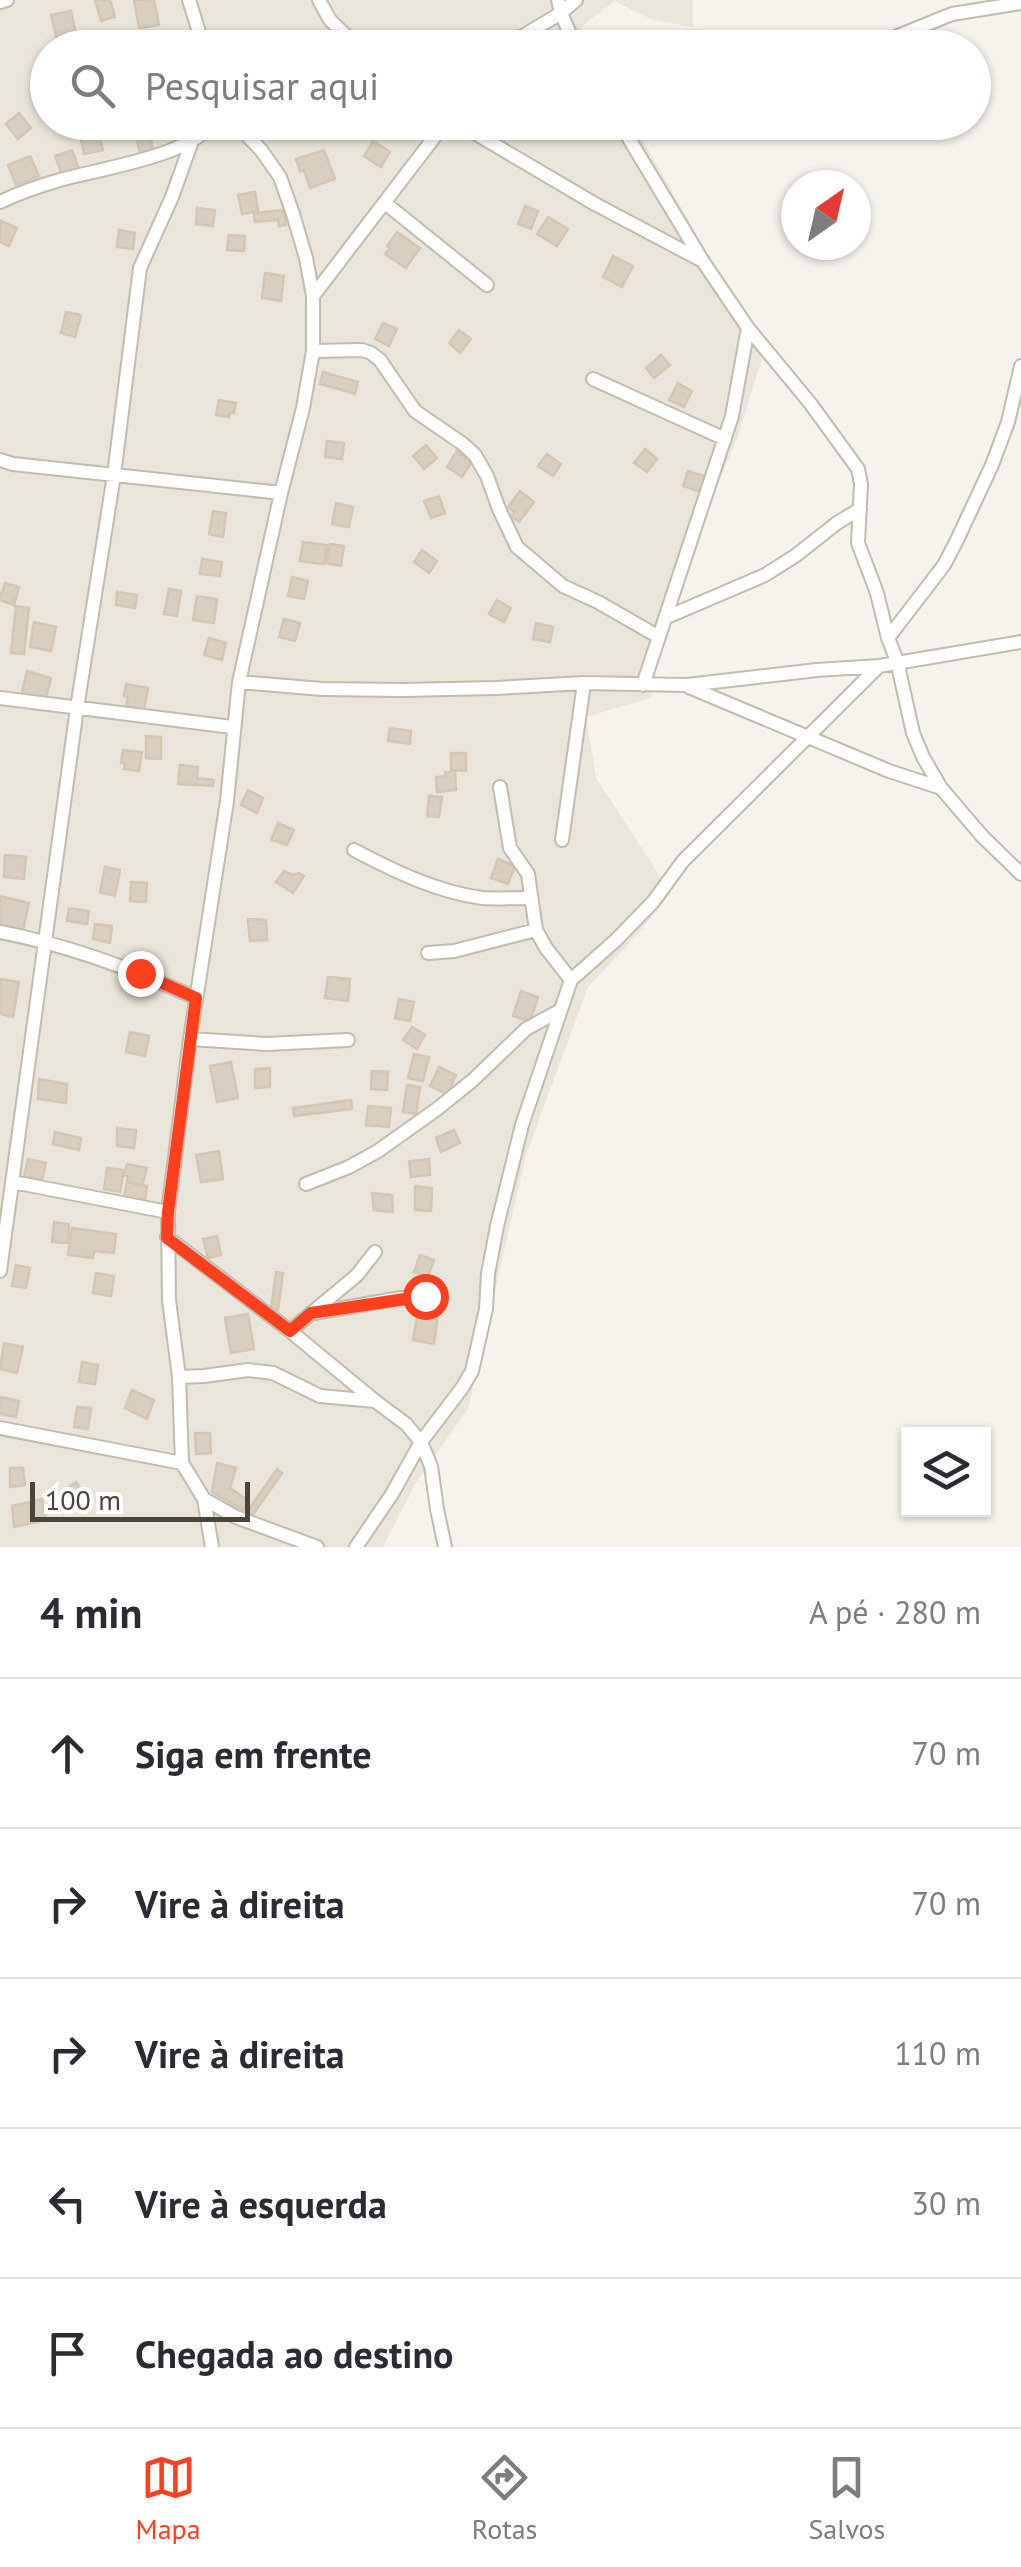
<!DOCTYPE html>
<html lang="pt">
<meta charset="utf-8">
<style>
body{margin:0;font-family:"PT Sans",sans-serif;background:#f2f2f3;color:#2b2b33}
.controls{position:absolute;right:30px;bottom:30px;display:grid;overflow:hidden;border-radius:0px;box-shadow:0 2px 8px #0004}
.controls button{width:90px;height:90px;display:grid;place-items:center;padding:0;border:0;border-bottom:2px solid #e1e1e2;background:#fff;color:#2b2b33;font:50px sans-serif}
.compass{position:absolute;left:781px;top:170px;width:90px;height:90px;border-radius:50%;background:#fff;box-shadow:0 2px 8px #0004;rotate:34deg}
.scale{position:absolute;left:30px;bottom:25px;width:220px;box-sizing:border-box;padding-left:10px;border:5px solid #4b4439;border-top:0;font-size:28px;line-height:35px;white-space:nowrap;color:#4b4439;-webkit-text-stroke:8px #fff;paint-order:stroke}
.stop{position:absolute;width:30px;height:30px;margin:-22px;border:8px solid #fc3f1d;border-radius:50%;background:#fff}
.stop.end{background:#fc3f1d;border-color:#fff;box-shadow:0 2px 10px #0008}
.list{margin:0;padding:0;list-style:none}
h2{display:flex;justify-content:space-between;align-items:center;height:130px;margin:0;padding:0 40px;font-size:42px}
h2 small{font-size:32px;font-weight:400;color:#7c7c81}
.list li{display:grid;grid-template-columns:65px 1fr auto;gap:30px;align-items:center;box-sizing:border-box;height:150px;padding:0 40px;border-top:2px solid #e1e1e2}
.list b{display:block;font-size:38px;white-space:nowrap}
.list em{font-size:32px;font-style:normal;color:#7c7c81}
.icon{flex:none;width:55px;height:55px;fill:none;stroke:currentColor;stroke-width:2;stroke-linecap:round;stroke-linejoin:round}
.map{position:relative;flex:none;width:1021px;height:1547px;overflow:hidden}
.search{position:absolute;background:#fff;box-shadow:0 2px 8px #0004;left:30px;right:30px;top:30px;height:110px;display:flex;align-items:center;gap:25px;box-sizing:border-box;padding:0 35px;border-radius:55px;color:#7c7c81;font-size:38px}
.sheet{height:880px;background:#fff}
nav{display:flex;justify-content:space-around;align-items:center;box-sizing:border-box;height:140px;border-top:2px solid #e1e1e2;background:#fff;font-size:28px;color:#7c7c81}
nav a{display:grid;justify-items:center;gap:5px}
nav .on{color:#fc3f1d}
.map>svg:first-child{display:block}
</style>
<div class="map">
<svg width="1021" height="1547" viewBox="0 0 1021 1547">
<rect width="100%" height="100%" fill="#f6f3ec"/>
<!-- residential -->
<path fill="#eae5da" d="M0,0h693v27l-40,-7 -39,-19 -34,27 11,19 -543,1v74l585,1 131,229 -26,84 -42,101 -36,108 -9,53 -65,19 10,61 75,115 -36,44 -47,50 -62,168 -58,254 -51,72 -34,66h-383z"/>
<!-- building -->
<path fill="#d8cfc1" stroke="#d3c7b4" stroke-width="2.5" d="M95,0h15l5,17 -14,4z
M134,0h20l5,25 -20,3z
M71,11l7,32 -19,5 -8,-33z
M263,35l3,13h-42l-1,-2z
M19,113l12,15 -13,11 -12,-15z
M133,122h14l6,28 -13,3z
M162,122h22l2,12 -20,5z
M97,126l6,24 -19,4 -5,-24z
M373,141l17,11 -9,15 -17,-11z
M72,150l7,19 -17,6 -7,-19z
M324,150l11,29 -25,9 -6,-18 -4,1 -4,-12z
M30,156l9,20 -23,9 -8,-20z
M255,192l3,19 -16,3 -4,-19z
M525,206l13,5 -7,18 -13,-5z
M197,208l18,2 -2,16 -17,-2z
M284,210l2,15 -7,1 -1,-6 -23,2 -1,-9z
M548,217l20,12 -11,17 -20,-12z
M1,221l16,7 -8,18 -9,-4z
M119,230l16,3 -2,16 -16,-2z
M397,232l23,16 -14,20 -21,-14 5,-6 -3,-2z
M229,235l16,1 -1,15 -17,-1z
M613,256l20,10 -11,21 -19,-10z
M265,273l19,3 -3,25 -19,-3z
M66,312l15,3 -6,22 -14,-4z
M383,323l14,6 -8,17 -14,-7z
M459,330l12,9 -11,14 -11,-10z
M661,355l9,10 -16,13 -8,-10z
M323,372l35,10 -3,12 -35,-10z
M678,383l14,8 -8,16 -15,-7z
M219,400l17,3 -2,10h-4l-1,4 -13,-2z
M327,441l17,2 -2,16 -17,-2z
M426,445l11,13 -13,11 -11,-13z
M645,449l12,10 -10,13 -13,-9z
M457,451l14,12 -9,14 -15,-10z
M547,454l14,10 -8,12 -15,-10z
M688,471l19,6 -6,15 -18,-6z
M520,491l14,11 -15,20 -8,-6 3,-4 -6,-5z
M439,496l6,17 -14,5 -7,-17z
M336,503l17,4 -4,20 -17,-3z
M213,511l13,2 -3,24 -14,-3z
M303,542l24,3 -3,19 -24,-3z
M330,544l14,2 -3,20 -15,-3z
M422,550l15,11 -8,12 -15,-11z
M202,559l20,3 -2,14 -20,-2z
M292,577l16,4 -4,18 -16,-3z
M5,583l14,4 -5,18 -14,-5v-8l2,1z
M169,589l12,2 -4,25 -13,-2z
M117,592l20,3 -2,13 -19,-3z
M197,596l20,3 -3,24 -21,-3z
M497,600l14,8 -7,14 -15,-8z
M16,606l13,2 -5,46 -13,-1z
M284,619l16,4 -5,18 -16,-4z
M34,622l22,5 -5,24 -21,-4z
M536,623l17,4 -3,15 -17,-3z
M209,638l17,5 -4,17 -18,-5z
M27,671l24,7 -6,24 -24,-6z
M126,684l22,4 -4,22 -18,-4 2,-9 -4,-1z
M390,728l21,3 -1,13 -22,-3z
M146,736l15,1v22l-15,-1z
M123,750l19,2 -3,19 -15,-2 1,-6h-4z
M451,753h15v18l-15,-1z
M180,765l18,2 -1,11 17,2 -1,6 -35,-2z
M455,771l1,19 -19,2 -1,-15 10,-1 -1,-4z
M248,790l15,8 -6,15 -16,-8z
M429,796l13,1 -3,20 -12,-1z
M278,823l16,7 -7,15 -16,-5z
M5,855l21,2 -2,22 -20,-2z
M498,859l17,7 -7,18 -17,-6z
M105,867l15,3 -5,26 -15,-4z
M284,871l9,4 6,-2 5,3 -11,17 -17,-11z
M131,882l16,1 -1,19 -16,-1z
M0,896l29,7 -6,27 -23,-5z
M69,908l20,3 -2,13 -20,-3z
M248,919l18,1 1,20 -17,1z
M95,924l17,2 -2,17 -17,-4z
M328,977l22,2 -2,22 -23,-3z
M0,979l19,3 -6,35 -13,-3z
M521,991l17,6 -8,25 -17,-6z
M399,999l15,3 -4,19 -15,-3z
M412,1027l13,8 -8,14 -14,-9z
M130,1032l19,4 -4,20 -19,-4z
M414,1054l15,3 -6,24 -15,-3z
M231,1062l7,36 -21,4 -7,-36z
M439,1067l17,8 -9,19 -17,-8z
M270,1068v19l-15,1v-19z
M372,1071l16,1 -1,18 -16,-1z
M39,1079l28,5 -1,19 -28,-4z
M407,1085l13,2 -4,27 -13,-2z
M351,1100l1,9 -58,7 -1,-8z
M368,1106l23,2 -2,19 -23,-2z
M117,1128l19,2 -2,18 -17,-2z
M454,1130l6,13 -19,9 -5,-14z
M55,1132l26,6 -2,12 -26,-6z
M219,1151l4,28 -22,3 -5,-27z
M28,1159l18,4 -4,17 -18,-3z
M429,1159l1,16 -19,2 -2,-16z
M127,1164l20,4 -5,18 -15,-4 1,-6 -4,-1z
M107,1168l17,2 -4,22 -16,-3z
M127,1182l20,4 -3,20 -21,-4z
M415,1186l17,2 -1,23 -16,-1z
M372,1193l20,2 1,17 -19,-2z
M54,1222l15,2 -1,19 -16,-1z
M72,1228l44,6 -2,19 -20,-2 -1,7 -25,-3z
M217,1236l4,19 -13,3 -5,-19z
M420,1255l14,5 -6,17 -14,-5z
M16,1265l14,3 -4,20 -14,-2z
M276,1272l7,1 -5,37 -7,-1z
M96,1273l18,3 -3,20 -18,-3z
M418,1311l20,3 -4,30 -21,-4z
M248,1314l6,35 -23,4 -6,-35z
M4,1343l19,4 -6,26 -17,-4z
M82,1362l16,3 -3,19 -16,-2z
M132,1390l22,10 -7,19 -22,-11z
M0,1397l19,4 -3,16 -16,-3z
M77,1407l14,1 -3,21 -14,-2z
M195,1433h15l1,20 -15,1z
M217,1463l19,5 -6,20 19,13 -6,9 -31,-18z
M10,1468h13l2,17 -15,2z
M277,1469l5,4 -30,43 -5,-4z
M76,1482l6,9 -21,16 -6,-10z
M42,1499l4,21 -32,7 -2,-21z"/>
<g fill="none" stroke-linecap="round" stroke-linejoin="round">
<!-- street casing -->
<g stroke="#c2bbae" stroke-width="16">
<path id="street" d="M189,0l15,48
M319,0l11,20 29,28
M0,2l7,-2
M486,48l37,-12 38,-23 -3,-13
M576,48l-15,-35 15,-13
M823,48l65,-8 64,-26 69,-11
M456,122l139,82 104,55
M619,122l83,138 46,68 62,75 48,66 3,15 -3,59 19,50 11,45 9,23 16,72 10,24 18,31 41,48 39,38
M0,202c19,-9 39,-16 60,-22 38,-11 132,-24 153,-58
M385,203l102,82
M313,296l133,-174
M313,351l49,-1 9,3 9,7 35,51 48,33 12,11 12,21 12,33 18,38 46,39 35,16 61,35
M593,379l132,60
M0,460l13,4 268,29
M667,617l98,-42 30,-19 42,-33 23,-14
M888,638l56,-73 13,-25 35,-75 16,-43 13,-56
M239,682l83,7 81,1 93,-2 88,-5 103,2 130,-15 62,-4 142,-24
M643,685l89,-269 16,-88
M689,687l200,84 52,17
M0,698l232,29
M500,787l10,61 18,26 8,56 10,18 25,32
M562,840l22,-157
M354,850c40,21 83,42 128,48 16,1 33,0 49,0
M0,932c68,13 133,37 196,66
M428,953l26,-2 82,-21
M190,1039l77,5 81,-4
M13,1182l155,30
M306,1184l43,-17 29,-16 59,-42 36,-29 53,-51 33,-18
M167,1237l123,94 85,70
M0,1271l77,-563 37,-233 26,-207 32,-71 20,-56
M314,1313l87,-15 24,-1
M290,1331l67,-56 18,-23
M179,1377l25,-1 44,-6 25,3 47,23 55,5 31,23 15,18 10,24 6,43 8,38
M0,1428l182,35
M204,1499l32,18 81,30
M212,1547l-8,-48 -22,-36 -3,-86 -10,-77 -1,-88 22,-173 37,-238 12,-119 42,-189 22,-85 10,-57v-55l-7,-38 -13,-44 -13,-37 -19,-27 -27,-28
M356,1547l36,-53 29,-52 41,-54 10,-17 14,-62 2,-35 9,-48 25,-101 49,-145 45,-40 37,-38 30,-41 196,-195"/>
</g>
<!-- street -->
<use href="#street" stroke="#fff" stroke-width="12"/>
</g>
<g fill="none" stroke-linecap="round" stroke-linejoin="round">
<!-- route -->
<path stroke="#fc3f1d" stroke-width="12" d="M140,973l56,25 -28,214 -1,26 123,93 21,-18 114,-17"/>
</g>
</svg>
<div class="controls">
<button><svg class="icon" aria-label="layers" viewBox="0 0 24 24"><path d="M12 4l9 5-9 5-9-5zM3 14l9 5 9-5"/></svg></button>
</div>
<svg class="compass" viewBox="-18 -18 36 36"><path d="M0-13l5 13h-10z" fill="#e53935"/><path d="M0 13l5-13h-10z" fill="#7c7c81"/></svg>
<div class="scale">100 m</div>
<div class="stop" style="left:425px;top:1296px"></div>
<div class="stop end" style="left:140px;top:973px"></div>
<div class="search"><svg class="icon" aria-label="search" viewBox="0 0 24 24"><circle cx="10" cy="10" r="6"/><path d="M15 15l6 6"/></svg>Pesquisar aqui</div>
</div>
<section class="sheet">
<h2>4 min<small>A pé · 280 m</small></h2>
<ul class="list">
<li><svg class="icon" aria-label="ahead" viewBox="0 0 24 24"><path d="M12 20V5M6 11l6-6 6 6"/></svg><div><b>Siga em frente</b></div><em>70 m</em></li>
<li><svg class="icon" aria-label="right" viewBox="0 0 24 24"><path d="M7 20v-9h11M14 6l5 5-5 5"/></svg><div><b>Vire à direita</b></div><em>70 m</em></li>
<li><svg class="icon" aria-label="right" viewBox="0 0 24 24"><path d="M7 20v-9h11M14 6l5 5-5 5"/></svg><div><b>Vire à direita</b></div><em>110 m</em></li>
<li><svg class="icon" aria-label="left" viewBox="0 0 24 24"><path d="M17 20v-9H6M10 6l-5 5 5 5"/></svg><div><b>Vire à esquerda</b></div><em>30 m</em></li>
<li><svg class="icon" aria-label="arrive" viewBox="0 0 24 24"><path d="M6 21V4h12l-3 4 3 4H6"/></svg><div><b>Chegada ao destino</b></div></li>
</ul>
</section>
<nav>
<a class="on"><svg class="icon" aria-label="map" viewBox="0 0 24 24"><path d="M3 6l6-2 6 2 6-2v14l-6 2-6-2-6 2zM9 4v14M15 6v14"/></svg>Mapa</a>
<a><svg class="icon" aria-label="directions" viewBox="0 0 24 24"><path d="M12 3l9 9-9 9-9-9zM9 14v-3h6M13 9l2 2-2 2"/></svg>Rotas</a>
<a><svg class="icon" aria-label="saved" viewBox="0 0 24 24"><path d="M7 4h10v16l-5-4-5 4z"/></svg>Salvos</a>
</nav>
